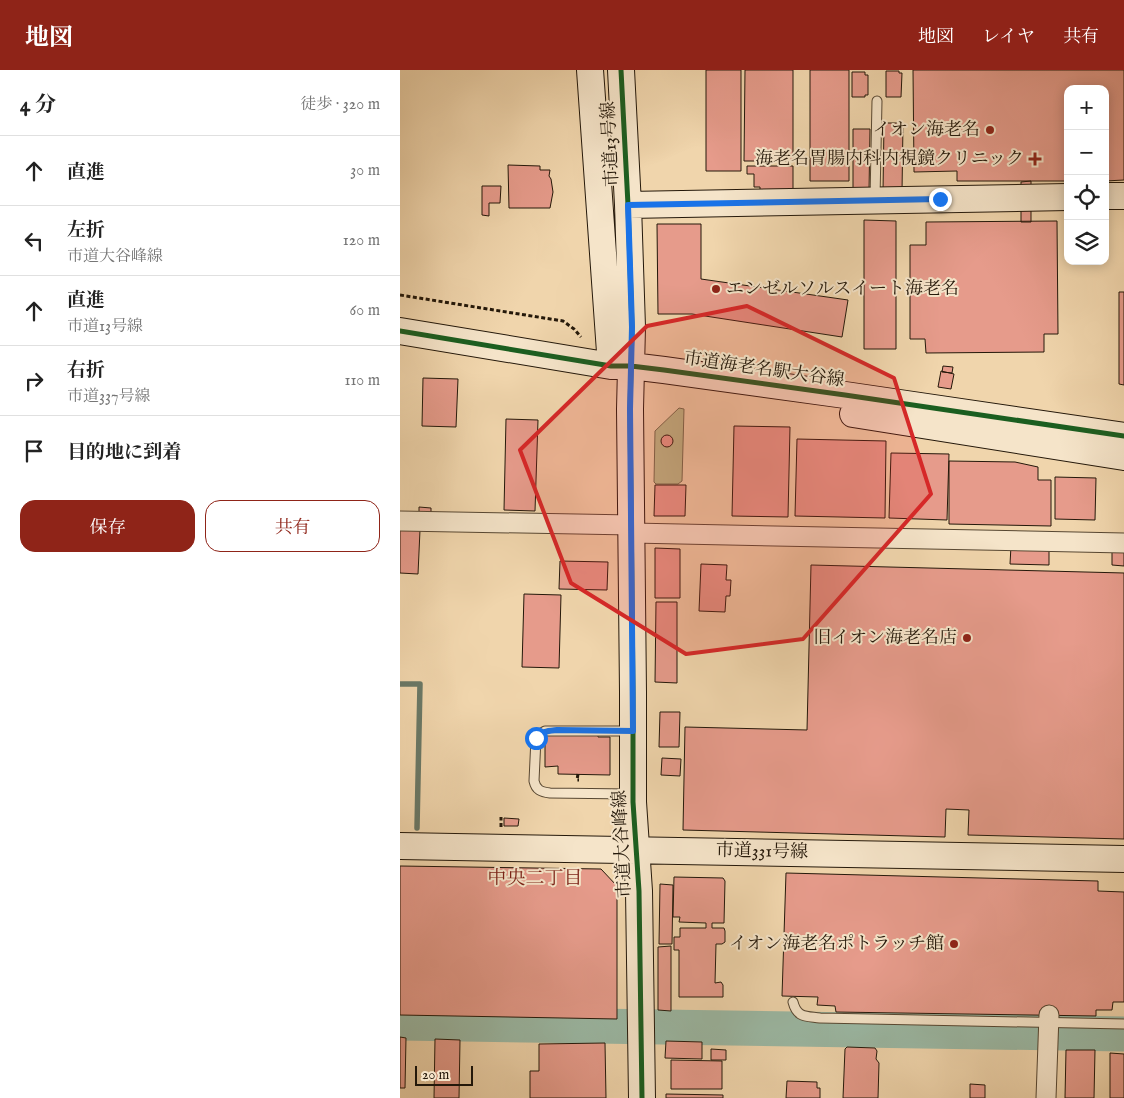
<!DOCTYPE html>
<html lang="ja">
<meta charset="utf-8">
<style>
body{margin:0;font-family:"IM FELL English","Noto Serif JP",serif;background:#f6f6f6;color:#222}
.controls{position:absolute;right:15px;top:15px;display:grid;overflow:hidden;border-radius:10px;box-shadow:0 2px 12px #0003}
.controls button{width:45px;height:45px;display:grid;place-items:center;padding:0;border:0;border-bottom:1px solid #e0e0e0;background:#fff;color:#222;font:25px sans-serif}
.scale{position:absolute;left:15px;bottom:12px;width:58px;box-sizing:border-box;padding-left:5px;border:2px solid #24180a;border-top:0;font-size:14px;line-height:18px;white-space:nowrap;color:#24180a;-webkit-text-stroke:4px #f5e4c9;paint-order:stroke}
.stop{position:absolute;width:15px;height:15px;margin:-11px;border:4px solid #1a73e8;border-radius:50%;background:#fff}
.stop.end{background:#1a73e8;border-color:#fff;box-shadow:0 1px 5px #0008}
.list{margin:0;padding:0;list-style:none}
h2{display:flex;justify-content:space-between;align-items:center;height:65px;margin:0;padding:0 20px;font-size:21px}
h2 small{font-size:16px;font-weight:400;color:#767676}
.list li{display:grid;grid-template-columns:32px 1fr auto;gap:15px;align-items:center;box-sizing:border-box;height:70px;padding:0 20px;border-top:1px solid #e0e0e0}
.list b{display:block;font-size:19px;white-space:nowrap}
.list p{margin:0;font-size:16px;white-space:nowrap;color:#767676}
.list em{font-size:16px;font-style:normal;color:#767676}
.actions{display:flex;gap:10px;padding:15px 20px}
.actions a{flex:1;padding:11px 0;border:1px solid #8f2418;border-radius:15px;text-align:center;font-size:18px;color:#8f2418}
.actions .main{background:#8f2418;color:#fff}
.icon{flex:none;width:28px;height:28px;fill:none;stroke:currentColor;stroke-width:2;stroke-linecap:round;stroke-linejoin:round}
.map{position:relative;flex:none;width:724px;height:1028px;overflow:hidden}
header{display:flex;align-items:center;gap:30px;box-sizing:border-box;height:70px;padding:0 25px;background:#8f2418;color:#fff}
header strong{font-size:24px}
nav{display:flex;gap:28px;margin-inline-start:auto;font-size:18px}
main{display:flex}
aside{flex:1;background:#fff}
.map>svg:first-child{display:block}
</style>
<header>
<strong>地図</strong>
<nav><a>地図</a><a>レイヤ</a><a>共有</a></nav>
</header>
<main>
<aside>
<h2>4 分<small>徒歩 · 320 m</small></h2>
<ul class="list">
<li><svg class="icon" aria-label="ahead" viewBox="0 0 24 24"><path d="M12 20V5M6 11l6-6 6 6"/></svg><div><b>直進</b></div><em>30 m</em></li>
<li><svg class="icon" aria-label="left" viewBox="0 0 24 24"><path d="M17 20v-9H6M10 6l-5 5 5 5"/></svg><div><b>左折</b><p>市道大谷峰線</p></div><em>120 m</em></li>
<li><svg class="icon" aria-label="ahead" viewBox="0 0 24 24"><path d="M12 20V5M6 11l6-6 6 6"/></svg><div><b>直進</b><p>市道13号線</p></div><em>60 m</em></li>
<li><svg class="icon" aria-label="right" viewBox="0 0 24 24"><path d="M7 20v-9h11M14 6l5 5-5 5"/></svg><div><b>右折</b><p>市道337号線</p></div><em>110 m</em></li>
<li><svg class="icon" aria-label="arrive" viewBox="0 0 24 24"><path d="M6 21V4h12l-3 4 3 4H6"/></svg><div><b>目的地に到着</b></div></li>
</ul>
<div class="actions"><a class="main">保存</a><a>共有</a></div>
</aside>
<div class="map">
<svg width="724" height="1028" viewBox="0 0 724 1028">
<rect width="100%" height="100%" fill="#f0d5ac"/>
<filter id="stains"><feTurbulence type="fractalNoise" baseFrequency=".004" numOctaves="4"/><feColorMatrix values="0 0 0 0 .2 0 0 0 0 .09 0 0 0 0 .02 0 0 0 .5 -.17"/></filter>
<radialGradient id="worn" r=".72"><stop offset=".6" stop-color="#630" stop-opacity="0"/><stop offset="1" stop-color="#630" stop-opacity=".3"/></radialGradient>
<!-- green -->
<path fill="#babd89" stroke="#6f6a4a" d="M279,338l5,1 -2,72 -4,3h-22l-2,-2 1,-51z"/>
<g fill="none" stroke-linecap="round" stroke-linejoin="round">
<!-- stream -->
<path stroke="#6b7967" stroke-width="5.5" d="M0,614h20l-3,144"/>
<!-- river -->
<path stroke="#9bb9a5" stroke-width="35" d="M0,953l724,11"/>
</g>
<!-- building -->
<path fill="#e69b8b" stroke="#24180a" d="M306,0h35v101h-35z
M345,0h48v91h-49z
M410,0h39v111h-39z
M513,0h211v110l-19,1v-92h-37v92h-111v-10l-43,1z
M486,1h13v2h3l-1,24h-15z
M452,2h13v3h3v20h-3v2h-13z
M484,53h19l-1,69h-19z
M453,59h17l-1,62h-16z
M108,95l32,1v4h10l-1,6 2,3 2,13 -3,16h-41z
M347,96h46v26h-33v-5h-6v-13h-7z
M631,111v41h-10v-40z
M82,116h19l-1,17h-11v13l-7,-1z
M464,150l32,1v128h-32z
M657,151l1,113h-14v18l-118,1 -1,-14h-15v-94h16v-23z
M257,154h44v55l147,21 -6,37 -150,-23h-34z
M719,222h5v93l-5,-1z
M543,296l10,1 -1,6 -10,-1z
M541,301l13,3 -3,15 -13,-2z
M23,308l35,1 -2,48 -34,-1z
M106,349l32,1 -3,91 -31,-1z
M334,356l56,1 -2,90 -56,-1z
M261 371a6 6 0 1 1 12 0a6 6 0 1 1-12 0Z
M397,369l89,2 -1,77 -90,-2z
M491,383l58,1 -2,66 -58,-2z
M549,391l66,1 23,5v13h13v46l-102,-2z
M655,407l41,1 -1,42 -40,-1z
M255,415h31l-1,31h-31z
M19,437l12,1v9h-12z
M0,460h20l-2,44 -18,-1z
M611,476l38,1v18l-39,-1z
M712,477h12v19l-12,-1z
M255,478l25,1v49h-25z
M160,491l48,1 -1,28 -48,-1z
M301,494l26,1 -1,15h5l-1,16h-4l-1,16 -26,-1z
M411,495l313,8v266l-156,-4 1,-25 -23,-1 -1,28 -262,-7 2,-103 122,3z
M124,524l37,1 -2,73 -37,-1z
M256,532h21v81l-22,-1z
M260,642h20l-1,35h-20z
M198,664v3h12v38l-52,-1v-8l-13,1v-32z
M262,688l19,1 -1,17 -19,-1z
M104,748l15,1 -1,7h-14z
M0,796l201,3 16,17v133l-217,-4z
M386,803l312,8v10l26,1v110h-11l-1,8h-16v6l-260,-4 -1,-6 -18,-1 1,-8 -36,-1z
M274,807l49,1 2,3 -1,42h-12v5h12l1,3v11l-3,2h-6l-1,39 6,-1 2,3v12h-44v-47h-5v-13h6v-9h26v-5l-27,-1 1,-5h-7z
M260,814l13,1 -1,59h-13z
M271,876v65l-13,-1v-63z
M0,967l6,1 -1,50h-5z
M35,969l25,1 -1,58h-25z
M266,971l36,1v17l-37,-1z
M205,973l1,55h-76v-27h9v-27z
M447,977l28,1 2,3 -1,8 3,4 -1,35h-35l2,-49z
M311,979l15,1v10h-15z
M666,980h29l-1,48h-29z
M710,983l14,1v44h-14z
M271,990l51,1v28h-51z
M387,1011l30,1v6h3v10h-34z
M570,1014l15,1v13h-15z
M266,1024l57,1v3h-57z"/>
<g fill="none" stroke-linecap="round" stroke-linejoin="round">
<!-- lane casing -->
<g stroke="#574732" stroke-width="11">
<path id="lane" d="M475,128l2,-97
M230,661h-85l-5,3 -4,4 -2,43c2,9 7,11 16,12l80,1
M393,932c4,16 13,14 27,16l304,6"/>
</g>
<!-- street casing -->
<g stroke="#574732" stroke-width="21">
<path id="street" d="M0,451l232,4
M232,463l492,10
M646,1028l3,-83"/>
</g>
<!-- secondary casing -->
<g stroke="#24180a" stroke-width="28">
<path id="secondary" d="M190,0l21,296
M221,0l7,135 4,122 -2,82 3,283v110l6,89 3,207
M705,126h19
M228,135l440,-8
M0,261l211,35h20l33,4 181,25 279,41
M453,344l271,43
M0,776l724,13"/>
</g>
<!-- path -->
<path stroke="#24180a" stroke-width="3" stroke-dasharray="4 2.5" stroke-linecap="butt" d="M0,225l163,26 11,8 7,8
M178,704l-1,6h2
M101,757v-10"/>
<!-- lane -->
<use href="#lane" stroke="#f5e4c9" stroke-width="9"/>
<!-- street -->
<use href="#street" stroke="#f5e4c9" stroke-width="19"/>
<!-- secondary -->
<use href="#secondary" stroke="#f5e4c9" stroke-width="26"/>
<!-- cycleway casing -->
<g stroke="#f5e4c9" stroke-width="8">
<path id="cycleway" d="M221,0l7,135 4,122 -2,82 3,283v110l6,89 3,207
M0,261l211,35h20l33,4 181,25 279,41"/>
</g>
<!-- cycleway -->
<use href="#cycleway" stroke="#1b5e20" stroke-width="5"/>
</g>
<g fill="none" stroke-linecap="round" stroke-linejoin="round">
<!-- route -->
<path stroke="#1a73e8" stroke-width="6" d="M136,668c6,-7 12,-7 21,-8l76,1 -3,-322 2,-82 -4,-122 312,-6"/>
</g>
<!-- marked area -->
<path fill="#d62828" fill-opacity="0.2" stroke="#d62828" stroke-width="4" stroke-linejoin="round" d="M347,236l147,72 37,116 -128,145 -117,15 -115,-71 -51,-133 127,-124z"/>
<!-- markers -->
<g fill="#8f2418" stroke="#f5e4c9" stroke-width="2">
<circle cx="590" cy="60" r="5"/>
<path d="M632.5 81.5h5v5h5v5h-5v5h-5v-5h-5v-5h5z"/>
<circle cx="316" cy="219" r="5"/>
<circle cx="567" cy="568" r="5"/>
<circle cx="554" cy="874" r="5"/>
</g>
<g text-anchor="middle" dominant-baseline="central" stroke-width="4" stroke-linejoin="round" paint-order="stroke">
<!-- poi labels -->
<g font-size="18" fill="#24180a" stroke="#f5e4c9" text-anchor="end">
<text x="580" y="60">イオン海老名</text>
<text x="624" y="89">海老名胃腸内科内視鏡クリニック</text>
<text x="326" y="219" text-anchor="start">エンゼルソルスイート海老名</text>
<text x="557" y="568">旧イオン海老名店</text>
<text x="544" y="874">イオン海老名ポトラッチ館</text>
</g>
<!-- street labels -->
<g font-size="18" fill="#24180a" stroke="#f5e4c9">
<text transform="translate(211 74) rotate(-93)">市道13号線</text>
<text transform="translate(364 300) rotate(8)">市道海老名駅大谷線</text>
<text transform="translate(223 774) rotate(-93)">市道大谷峰線</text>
<text transform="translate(362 782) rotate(1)">市道331号線</text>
</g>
<!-- neighbourhood labels -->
<g font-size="19" fill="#7a1f14" stroke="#f5e4c9">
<text x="135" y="809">中央二丁目</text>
</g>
</g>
<rect width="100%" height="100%" filter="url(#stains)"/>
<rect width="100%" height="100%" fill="url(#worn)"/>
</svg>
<div class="controls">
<button>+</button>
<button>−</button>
<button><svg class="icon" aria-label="locate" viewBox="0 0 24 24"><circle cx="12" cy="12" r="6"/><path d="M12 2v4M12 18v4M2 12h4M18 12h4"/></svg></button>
<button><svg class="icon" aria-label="layers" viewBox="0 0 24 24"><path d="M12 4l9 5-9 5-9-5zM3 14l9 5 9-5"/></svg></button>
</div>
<div class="scale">20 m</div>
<div class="stop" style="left:136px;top:668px"></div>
<div class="stop end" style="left:540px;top:129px"></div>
</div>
</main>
